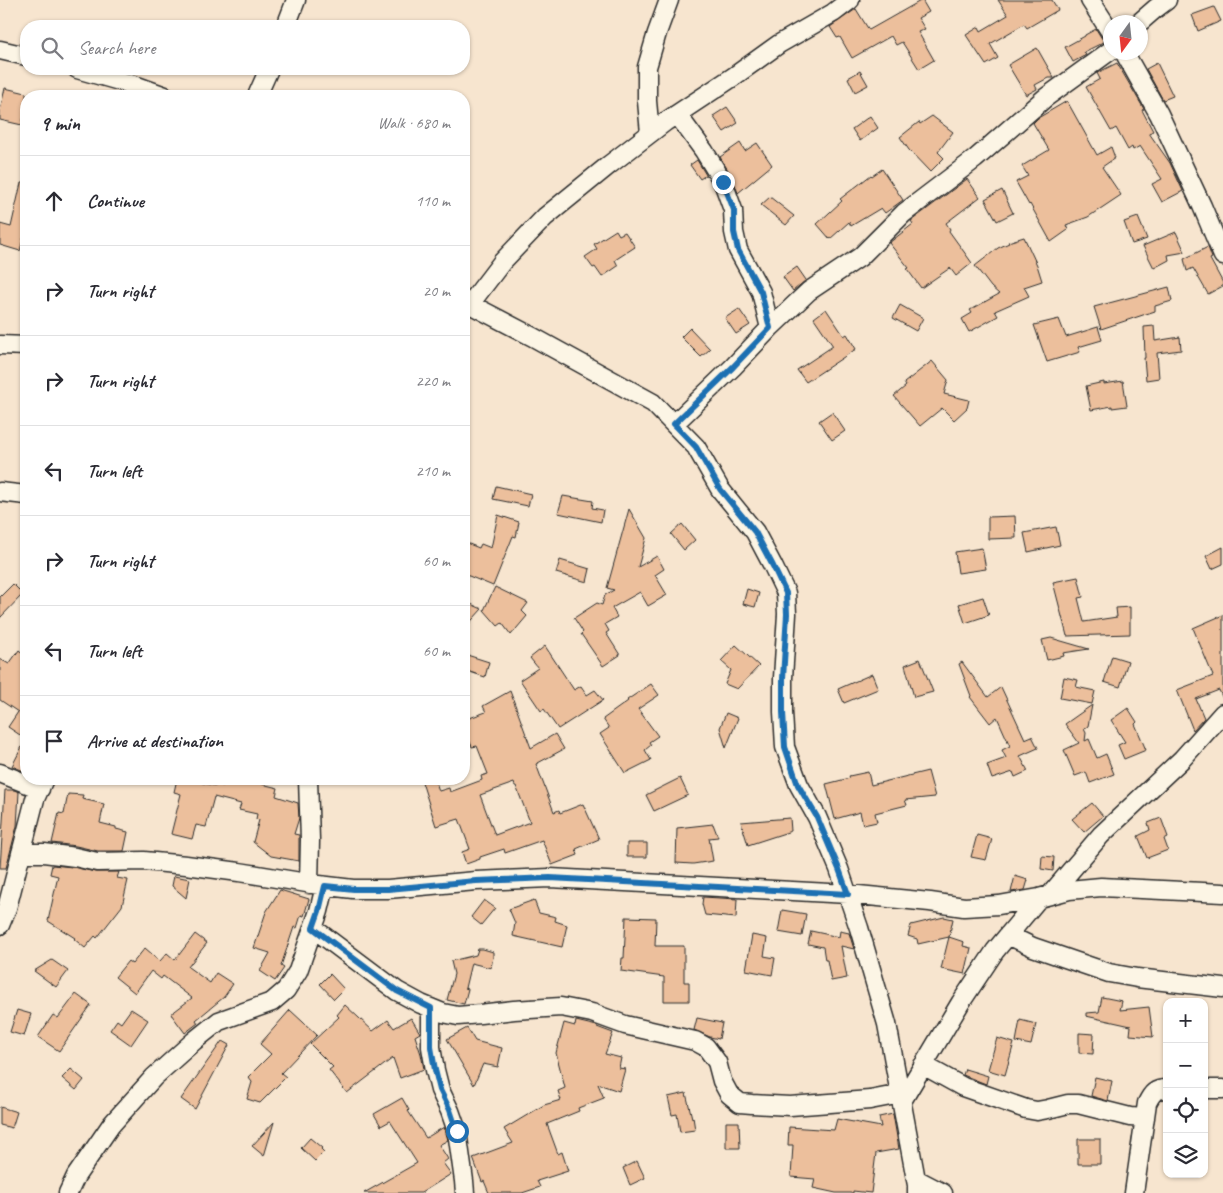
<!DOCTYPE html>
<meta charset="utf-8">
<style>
body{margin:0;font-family:Caveat,sans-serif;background:#f2f2f3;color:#2b2b33}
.controls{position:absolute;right:15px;bottom:15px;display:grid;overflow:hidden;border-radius:10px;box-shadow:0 1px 4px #0004}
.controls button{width:45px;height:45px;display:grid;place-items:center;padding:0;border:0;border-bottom:1px solid #e1e1e2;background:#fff;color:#2b2b33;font:25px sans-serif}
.compass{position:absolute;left:1103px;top:15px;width:45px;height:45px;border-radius:50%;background:#fff;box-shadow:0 1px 4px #0004;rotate:195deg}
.stop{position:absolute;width:15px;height:15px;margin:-11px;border:4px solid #1f6fb2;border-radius:50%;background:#fff}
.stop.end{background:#1f6fb2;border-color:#fff;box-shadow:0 1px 5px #0008}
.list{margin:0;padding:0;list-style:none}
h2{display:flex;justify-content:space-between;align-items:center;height:65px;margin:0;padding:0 20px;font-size:21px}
h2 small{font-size:16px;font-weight:400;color:#7c7c81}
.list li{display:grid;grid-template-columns:32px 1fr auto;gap:15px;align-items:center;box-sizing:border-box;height:90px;padding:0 20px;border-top:1px solid #e1e1e2}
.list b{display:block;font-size:19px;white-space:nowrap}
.list em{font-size:16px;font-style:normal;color:#7c7c81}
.icon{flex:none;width:28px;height:28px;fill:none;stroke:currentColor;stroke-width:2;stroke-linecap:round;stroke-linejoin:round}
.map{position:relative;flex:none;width:1223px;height:1193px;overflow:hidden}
.search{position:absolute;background:#fff;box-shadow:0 1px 4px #0004;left:20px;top:20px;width:450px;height:55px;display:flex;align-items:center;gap:12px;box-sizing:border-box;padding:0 18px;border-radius:20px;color:#7c7c81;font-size:19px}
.panel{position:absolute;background:#fff;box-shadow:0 1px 4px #0004;left:20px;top:90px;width:450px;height:695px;border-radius:20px}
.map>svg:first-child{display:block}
</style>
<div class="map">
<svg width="1223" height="1193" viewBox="0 0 1223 1193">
<rect width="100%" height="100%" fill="#f7e5cf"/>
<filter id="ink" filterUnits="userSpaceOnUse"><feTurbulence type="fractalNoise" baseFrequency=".02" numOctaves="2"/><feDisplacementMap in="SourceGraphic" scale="10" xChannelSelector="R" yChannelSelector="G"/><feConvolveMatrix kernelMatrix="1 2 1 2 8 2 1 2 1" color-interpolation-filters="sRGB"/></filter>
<g filter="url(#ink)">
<!-- building -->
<path fill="#ecbf9c" stroke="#2b2b2b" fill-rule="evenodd" d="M922,0l7,12 -11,6 7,11 -7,3 16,28 -15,9 -17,-27 -6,3 -5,-9 -39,22 -12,-21 -3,1 -7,-11 26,-18 13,21z
M998,0h54l6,10 -31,18 -3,-4 -34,20 8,14 -12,7 -20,-30 13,-8 2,4 27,-16z
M1214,7l7,14 -23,10 -6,-16z
M1096,29l8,13 -20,10 2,3 -13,7 -8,-15 20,-11v-1z
M1037,48l17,30h-6l-13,7 2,4 -11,6 -18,-30z
M1117,63l27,46 -2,1 11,21 -4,2 21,30 13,28 -21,11 -10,-18 10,-5 -22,-33 -7,4 -1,-3 -4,3 -12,-22 -5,3 -25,-44 14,-8 -3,-6z
M1157,63l16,33 -10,4 -17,-31z
M860,71l8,14 -13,7 -7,-14z
M5,88l21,5v13l-4,19 -22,-5v-9z
M1067,101l30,54 14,-8 4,11 -13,9 19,28 -33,22 -22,8 2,5 -17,12 -21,-38 -1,1 -13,-23 12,-6 -6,-10 27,-16 -16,-27 5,-5z
M727,107l11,16 -14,9 -11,-16z
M870,116l8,12 -18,13 -8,-12z
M932,116l21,16 -15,20 6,6 -14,14 -21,-22 -9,-13 19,-15 1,2z
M740,143l5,8 12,-8 15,22 -34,28 -6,-16 -12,-20z
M697,160l9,15 -6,4 -10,-14z
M882,169l21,31 -18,13 -4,-5 -30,18 -2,-4 -19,17 -13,-15 25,-23 -2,-2 31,-24 1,1z
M967,179l13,18 -34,26 4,6 -1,2 23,32 -16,13 -6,-8 -29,20 -14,-19 2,-1 -20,-25 24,-19 -2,-3z
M21,183h5v45l-6,23 -20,-6v-21l11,3z
M1002,190l11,23 -16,8 -12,-22z
M770,197l24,19 -8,9 -25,-20z
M1138,217l9,22 -15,5 -8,-22z
M616,230l3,5 6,-3 10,15 -20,13 3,6 -16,11 -7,-10 -2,1 -8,-11 12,-8 -3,-5z
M1176,232l9,20 -17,3 1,5 -15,8 -11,-22z
M1024,237l13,28 5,16 -18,6 5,9 -34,15 3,5 -29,16 -7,-13 10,-6 -2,-3 29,-16 -8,-7 -16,-21 23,-18 11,-5 -1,-1z
M1208,247l4,11 -2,1 13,24v3l-15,8 -15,-26 -6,3 -3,-12z
M797,267l9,13 -13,11 -10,-14z
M1169,287l3,14 -17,5v5l-54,18 -7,-22z
M900,305l23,13 -7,13 -23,-13z
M739,309l11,16 -14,9 -11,-16z
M826,309l18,27 3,-2 9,15 -50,33 -9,-12 36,-24 -19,-28z
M1059,319l7,18 32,-10 4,13 -24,7 2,5 -33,10 -13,-37z
M1154,326l1,15 25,-4 1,13 -24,3 2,25 -13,2 -2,-22h1l-1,-31z
M690,328l20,21 -9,8 -20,-20z
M932,361l16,19 -4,14 25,6 -2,8 -13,12 -12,-12 -22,18 -26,-30 12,-10 -2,-3z
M1123,381l4,25 -15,2v-2l-21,4 -5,-24 18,-4v2z
M832,412l13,19 -13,9 -13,-19z
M496,486l35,8 -3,12 -35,-7z
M563,496l30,5 -1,7 11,2 -2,12 -43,-9z
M629,509l17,29 -8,29 19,-11 7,13 -9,6 12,20 -19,11 -8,-14 -28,16 5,9 -12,7 4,7 -3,2 14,22 -17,11 -22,-32 2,-2 -9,-14 23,-15 5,2 3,-10 9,-5 -7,-2z
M498,515l21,7 -3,15 -3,-1 -20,50 -29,-12v-32l15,6 2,-4 10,4z
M1015,516l1,22 -28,1v-22z
M682,524l13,16 -11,10 -13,-16z
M1056,527l4,18 -32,7 -4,-19z
M1223,547v17l-11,5 -6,-13z
M982,548l4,21 -28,4 -3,-21z
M560,560l30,9 -3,13 -31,-9z
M1078,577l5,20 -5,1 6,24 33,-5 -1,-9 14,-1v27l-63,2 -14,-54z
M13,584l10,10 -23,24v-21z
M495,587l33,16 -6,8 5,5 -16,19 -9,-12 -4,3 -14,-16z
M747,589l12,4 -4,14 -12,-3z
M983,597l6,18 -24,8 -6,-19z
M464,601l18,8 -18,20z
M1223,615v84l-4,-9 -23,9 8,19 -11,12 -16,-40 36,-14 -20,-48z
M1051,638l38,11 -26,4 1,3 -17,4 -5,-20z
M736,645l23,21 -22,23 -12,-5 6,-14 -10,-9z
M545,646l29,44 7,-4 6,9 8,-5 8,10 -45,29 -14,-20 -3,2 -21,-31 18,-12 -8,-10z
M19,650l7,6v116l-14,-6 14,-27 -18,-12 10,-15 -18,-12v-41l9,5z
M464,654l25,8 -4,15 -21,-7z
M1112,656l16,5 -8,26 -16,-5z
M920,659l13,33 -19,5 -9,-32z
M962,662l26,35 13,-10 24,52 7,-3 6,12 -18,8 8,15 -13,6 -2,-5 -21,7 -5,-14 19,-7 -4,-8 8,-4 -13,-29 -7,6 -20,-26 1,-1 -12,-32z
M872,674l6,15 -34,14 -6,-14z
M1064,677l14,3 -2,7 19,4 -3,13 -32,-6z
M651,684l8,11 -21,14 20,27 -9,6 2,3 -6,5 6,10 -26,13 -25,-39 9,-6 -6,-9 25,-18 -1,-1z
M510,691l21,57 24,-14 9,15 -28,15 18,48 5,-2 1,3 23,-9 16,35 -23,10 2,6 -26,10 -10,-25 -37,13 -1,-4 -24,8v2l-14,5 -4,-12 8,-3 -11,-30 -23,7 -15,-47h14l4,12 10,-3 1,4 32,-12 -1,-4 7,-2 -11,-28 -5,1 -5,-12 -3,1v-16l22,-8 -3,-6zM514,783l1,3h1l14,36 -35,13 -15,-40z
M1092,705l-4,21 -4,3 2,4 -1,8 4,-2 8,19 9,-4 8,20 -24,9 -4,-11 -11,4 -11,-26 15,-7 -14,-19z
M1128,708l9,14 -2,2 11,26 -22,9 -6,-14 7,-3 -14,-22z
M726,713l12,5 -12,30 -6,-20z
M928,771l7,26 -30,3 2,5 -32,8 2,9 -14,3 -3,-13 -25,7 -9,-35 24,-6 -1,-2 19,-4 3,13z
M680,778l8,17 -34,16 -8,-16z
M177,779h9l30,7v-2l7,2 2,-7h11l11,2v-2h17l-2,5 16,4 -2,8 22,7 1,15 -5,16 5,1v26l-28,-5 -18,-14 6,-22 -3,-1 1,-5 -18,-4 2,-6 -27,-7 -8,30 -10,-2 -4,14 -21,-5 10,-40 -7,-2z
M5,790h9l5,2 -2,34 -11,42h-6z
M68,794l15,1 -1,4 22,5 -4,19 16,4v2l12,3 -4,19h-26l-22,-5 -24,-3 7,-30 5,1z
M1092,803l11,13 -19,16 -12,-13z
M790,818l1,13 -43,14 -7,-23z
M1161,818l7,19 -4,2 4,11 -21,8 -9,-22 12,-6 -2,-7z
M713,824l5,13 -9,1 4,23 -20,3 -17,-1 1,-35z
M977,835l15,4 -6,21 -15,-3z
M627,843h20v14h-20z
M1042,856l12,1 -1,14 -12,-2z
M52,865l21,2 22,5h24l-2,6 11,2 -6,26 -25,32 -2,-2 -10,12 -11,-9 1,-1 -27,-17 10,-45 -8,-2z
M174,876l16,3 -4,19 -14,-12z
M1015,876l13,4 -3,10 -14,2z
M280,890l29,9 -5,17 -3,-1 -4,13 -3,-1 -13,39 3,2 -9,13 -15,-10 10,-18 -16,-5 12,-36z
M703,897l34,2 -1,19 -31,-3 -3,-11z
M484,900l11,8 -14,17 -10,-8z
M534,900l5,13 17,4 -1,4 12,4 -5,22 -49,-11 2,-13 -6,-14z
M782,910l24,4 -4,22 -24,-4z
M626,917l30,1 -1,28h29v36h5v19h-25v-24l-43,-6 1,-13h2z
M944,917l9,2 -4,18 15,5 -1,4 8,2 -6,26 -24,-5 8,-32 -31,7 -1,-5 -9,-3 3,-11z
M811,931l28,6 1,-6 9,2 5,16 -13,-3 6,32 -16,3 -4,-21h-2l-2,-13 -15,-3z
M195,934l12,9 -19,24 22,16 6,-10 17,11 -9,13 -28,23 2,3 -13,10 -14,-19 21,-16 -29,-22 -2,3 -10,-8 -16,22 -20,-16 13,-16 4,3 13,-16 15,13 7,-8 8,7z
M752,935l15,3 -3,18 11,2 -3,17 -26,-5z
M478,949h5l10,3v5l-2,11 -20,-5 -6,25 3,1 -4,15 -17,-4 7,-26 -3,-13 25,-6z
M52,960l16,11 -12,16 -22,-16z
M330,974l14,15 -10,10 -14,-15z
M76,994l15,11 -32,46 -21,-14 15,-22 5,3z
M1102,997l20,4 -2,9 29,-3 4,30 -23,-2 1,-9 -45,-10v-3l13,-1z
M345,1005l28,26 15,-11 6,8 17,-10 9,15 -5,3 6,18 3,15 -24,9 -7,-20 -46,35 -18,-23 4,-3 -23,-23 29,-27 -2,-2z
M131,1009l17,11 -17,25 -21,-15 7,-10 4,3z
M17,1010l14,4 -7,22 -14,-4z
M290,1010l27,25 -36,38 5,4 -26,26 -13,-4 5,-17 -4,-5 23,-23 -11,-10z
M697,1018l25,5 -3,16 -9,-2 -16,-7z
M1020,1020l16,4 -5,21 -15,-3z
M576,1021l21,5v1l16,6 -8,21 16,4 -2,10 6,1 -6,22 -21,-7 6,14 -26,10 1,3 -32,13 11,30 4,-2 6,19 -31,10 3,6 -18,6h-33l-5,-12 -2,1 -9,-24 40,-15 -9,-14 40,-24 17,-5 -3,-9 7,-3 -9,-35 8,-30 11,3z
M467,1028l8,13 27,7 -4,19 -15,-3 -9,21 -27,-46z
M1079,1033l15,1 -1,20 -14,-1z
M997,1038l17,5 -9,32 -17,-5z
M222,1041l7,4 -34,64 -14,-10z
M71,1069l13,11 -8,10 -14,-12z
M965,1069l23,7 -2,8 -23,-9z
M1095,1077l17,4 -4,20 -17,-5z
M686,1093l6,25 1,-1 2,13 -15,2 -3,-18 -5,1 -4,-18z
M402,1098l7,12 -1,1 18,27 18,-11 4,13 -9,5 9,14 -5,4 8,11 -30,19h-57l53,-30 -27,-42 -9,5 -7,-12z
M0,1107l17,5 -5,16 -12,-3z
M893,1114l6,35 -23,4 -5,40 -18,-2v2h-17l-23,-5 2,-9 -24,-2 2,-32h-5l1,-18 45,3 3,-11 44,8 -2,-10z
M274,1122l-10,34 -12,-10z
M726,1122h13l1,26h-14z
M310,1138l12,10 -1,1 3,3 -9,9 -14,-13z
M1078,1139h22v25h-22z
M637,1161l8,17 -15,7 -7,-17z"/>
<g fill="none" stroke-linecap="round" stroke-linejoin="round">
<!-- minor casing -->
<g stroke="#2b2b2b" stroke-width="21">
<path id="minor" d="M1090,0l20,31
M1140,22l15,-13 12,-9
M286,26l10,-26
M0,50l26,6
M1124,52l35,62 43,92 21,50
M77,69l60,17 28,10
M257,96l12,-27
M677,114l27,37 19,31 10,28 1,22 4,18 23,42 9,36
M650,133l-3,-32v-34l10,-34 12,-33
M464,301l69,36 120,66 43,44 24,42 35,43 18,34 13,27 1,21 -4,64v34l2,35 14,38 18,32 22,52 20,59 28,96 30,161v8
M470,304l32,-42 43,-45 64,-52 56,-43 68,-45 46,-33 54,-31 17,-13
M0,345l26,1
M674,424l59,-57 37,-39 39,-37 51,-34 44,-44 71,-54 70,-61 65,-47
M0,492l26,3
M0,773l40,16
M308,779l2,61 -1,44
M21,853h23l31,4 22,5 47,-1 42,4 53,7 80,13 34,4h35l88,-8 74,-3 298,16 82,8 34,5 35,-2 40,-7 30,-8 32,-3 122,6
M1050,895l51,-60 81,-76 41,-46
M0,925l7,-17 28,-109 9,-20
M313,928l84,63 24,13 22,9 15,3 22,-2 34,-4 47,-3 31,6 33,12 70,16 11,6 11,15 5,19 7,13 11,9 12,1 38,2 80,-6 31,-6
M1008,935l25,12 76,26 28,5 86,10
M431,1008v39l4,23 5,20 10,21 7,20 7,50 1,12
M923,1065l40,22 63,22 11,2 11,-2 20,-5h10l52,13 15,1
M1204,1089h19
M902,1101l59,-99 34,-51 44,-53
M916,1179l27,14
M68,1193l8,-17 35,-51 43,-48 40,-36 25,-20 53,-19 14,-12 12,-19 21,-60 6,-25
M1134,1193l13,-90c5,-10 8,-14 20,-14"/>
</g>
<!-- minor -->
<use href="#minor" stroke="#fcf5e5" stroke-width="18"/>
</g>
</g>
<g fill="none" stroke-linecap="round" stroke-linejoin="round" filter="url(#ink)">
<!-- route -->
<path stroke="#1f6fb2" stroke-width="6" d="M457,1131l-7,-21 -10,-20 -5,-20 -4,-23v-39l-34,-17 -84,-63 6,-17 6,-25 29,3h34l88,-8 74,-3 298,16 -9,-25 -22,-52 -19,-32 -13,-38 -2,-35v-34l4,-64 -1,-21 -13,-27 -18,-34 -35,-43 -24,-42 -22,-23 59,-57 37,-39 -9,-36 -23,-42 -4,-18v-22l-11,-28"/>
</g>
</svg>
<div class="controls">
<button>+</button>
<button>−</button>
<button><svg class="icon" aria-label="locate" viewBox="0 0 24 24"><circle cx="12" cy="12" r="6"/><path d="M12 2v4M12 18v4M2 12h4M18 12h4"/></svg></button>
<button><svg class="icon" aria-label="layers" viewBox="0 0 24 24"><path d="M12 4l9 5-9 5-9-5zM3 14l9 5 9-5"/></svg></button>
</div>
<svg class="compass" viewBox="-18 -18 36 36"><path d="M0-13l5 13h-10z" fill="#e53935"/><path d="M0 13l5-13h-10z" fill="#7c7c81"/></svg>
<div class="stop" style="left:457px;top:1131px"></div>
<div class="stop end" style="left:723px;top:182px"></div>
<div class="search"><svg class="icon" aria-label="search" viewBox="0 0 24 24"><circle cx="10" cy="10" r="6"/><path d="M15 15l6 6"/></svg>Search here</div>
<section class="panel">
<h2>9 min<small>Walk · 680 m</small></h2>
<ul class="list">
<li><svg class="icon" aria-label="ahead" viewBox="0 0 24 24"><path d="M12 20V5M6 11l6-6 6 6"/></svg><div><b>Continue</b></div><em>110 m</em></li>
<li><svg class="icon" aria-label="right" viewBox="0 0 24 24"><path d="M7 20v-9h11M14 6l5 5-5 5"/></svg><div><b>Turn right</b></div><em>20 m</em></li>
<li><svg class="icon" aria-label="right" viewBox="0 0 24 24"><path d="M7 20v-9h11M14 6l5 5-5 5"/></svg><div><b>Turn right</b></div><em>220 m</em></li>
<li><svg class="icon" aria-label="left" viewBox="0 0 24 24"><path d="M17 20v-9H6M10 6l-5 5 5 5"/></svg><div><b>Turn left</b></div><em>210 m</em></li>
<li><svg class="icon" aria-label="right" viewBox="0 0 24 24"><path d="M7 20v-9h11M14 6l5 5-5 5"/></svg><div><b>Turn right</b></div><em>60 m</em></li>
<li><svg class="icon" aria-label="left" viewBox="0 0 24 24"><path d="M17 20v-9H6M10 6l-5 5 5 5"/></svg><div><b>Turn left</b></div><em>60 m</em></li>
<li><svg class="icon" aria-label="arrive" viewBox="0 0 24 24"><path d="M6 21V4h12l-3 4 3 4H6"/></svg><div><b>Arrive at destination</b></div></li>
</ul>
</section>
</div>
